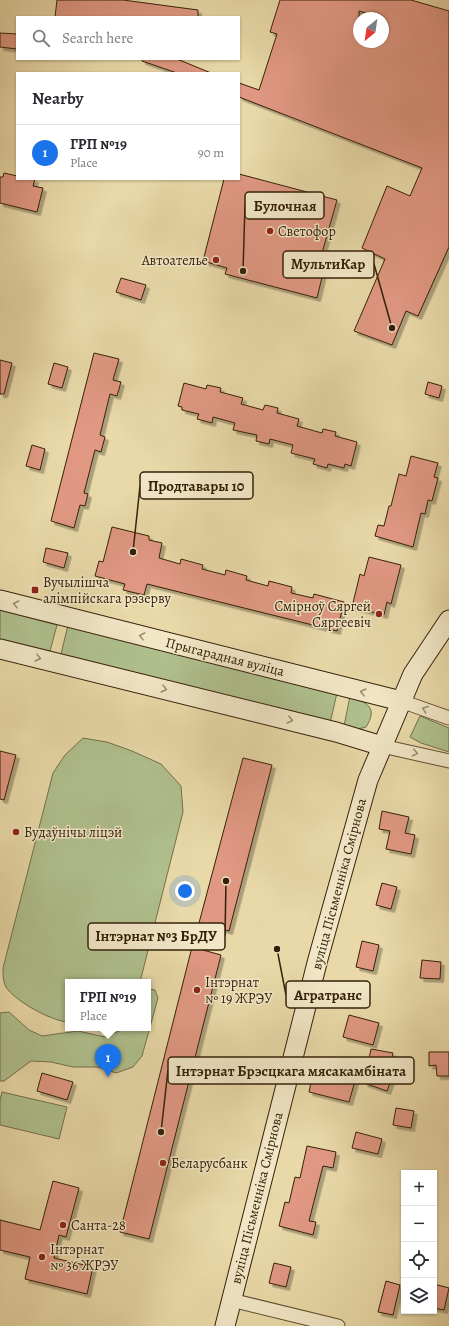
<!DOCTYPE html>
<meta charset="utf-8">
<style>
body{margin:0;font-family:Alegreya,serif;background:#f7f7f7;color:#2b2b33}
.controls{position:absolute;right:12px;bottom:12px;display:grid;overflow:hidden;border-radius:0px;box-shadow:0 1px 3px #0004}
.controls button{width:36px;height:36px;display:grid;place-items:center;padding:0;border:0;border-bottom:1px solid #e1e1e2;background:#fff;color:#2b2b33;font:20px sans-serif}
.compass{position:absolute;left:353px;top:12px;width:36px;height:36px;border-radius:50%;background:#fff;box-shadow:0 1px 3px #0004;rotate:210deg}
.you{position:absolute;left:185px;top:891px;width:14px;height:14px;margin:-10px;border:3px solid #fff;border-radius:50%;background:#1a73e8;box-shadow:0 0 0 6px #1a73e833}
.badge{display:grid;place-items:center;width:26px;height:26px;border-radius:50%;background:#1a73e8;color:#fff;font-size:13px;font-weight:700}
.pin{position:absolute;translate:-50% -33px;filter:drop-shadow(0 1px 2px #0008)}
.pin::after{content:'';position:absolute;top:21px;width:14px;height:12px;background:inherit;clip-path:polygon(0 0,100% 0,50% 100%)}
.popup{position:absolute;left:65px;top:979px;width:86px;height:52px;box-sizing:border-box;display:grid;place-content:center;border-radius:0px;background:#fff;filter:drop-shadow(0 1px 3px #0005);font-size:13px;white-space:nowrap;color:#7c7c81}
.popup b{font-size:15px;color:#2b2b33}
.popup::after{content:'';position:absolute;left:50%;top:100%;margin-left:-8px;border:8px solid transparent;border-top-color:#fff}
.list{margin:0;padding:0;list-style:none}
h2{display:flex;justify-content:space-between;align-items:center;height:52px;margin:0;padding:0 16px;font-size:17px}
h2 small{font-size:13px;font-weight:400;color:#7c7c81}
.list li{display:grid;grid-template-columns:26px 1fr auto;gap:12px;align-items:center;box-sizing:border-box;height:56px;padding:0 16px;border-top:1px solid #e1e1e2}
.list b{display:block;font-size:15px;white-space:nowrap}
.list p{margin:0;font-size:13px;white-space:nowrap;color:#7c7c81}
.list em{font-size:13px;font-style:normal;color:#7c7c81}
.icon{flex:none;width:22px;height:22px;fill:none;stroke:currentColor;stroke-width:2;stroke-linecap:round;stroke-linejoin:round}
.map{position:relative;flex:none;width:449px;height:1326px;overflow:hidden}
.search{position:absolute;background:#fff;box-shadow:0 1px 3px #0004;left:16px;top:16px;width:224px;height:44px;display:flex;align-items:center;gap:10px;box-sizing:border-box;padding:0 14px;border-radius:0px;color:#7c7c81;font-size:15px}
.panel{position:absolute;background:#fff;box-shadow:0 1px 3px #0004;left:16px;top:72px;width:224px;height:108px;border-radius:0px}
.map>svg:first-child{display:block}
</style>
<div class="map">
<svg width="449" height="1326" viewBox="0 0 449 1326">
<defs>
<filter id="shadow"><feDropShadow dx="3.5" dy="3.5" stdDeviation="0" flood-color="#0004"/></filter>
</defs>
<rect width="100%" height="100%" fill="#e9d9a8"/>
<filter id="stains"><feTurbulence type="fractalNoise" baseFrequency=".005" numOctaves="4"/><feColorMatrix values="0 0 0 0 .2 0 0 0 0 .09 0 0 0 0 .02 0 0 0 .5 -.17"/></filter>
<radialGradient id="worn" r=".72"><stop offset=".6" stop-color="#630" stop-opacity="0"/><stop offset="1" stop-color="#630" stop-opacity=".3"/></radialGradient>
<!-- green -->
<path fill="#afc08d" stroke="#72704c" d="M0,610l57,15 -7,26 -50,-12z
M68,625l269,68 -7,30 -269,-69z
M350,696c18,7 28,12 16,31 -8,3 -15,1 -22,-1z
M420,716l29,12v24l-28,-9 -11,-6z
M83,738l24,4 25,9 29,13 20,22 2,26 -43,170h-72v40c-17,-1 -53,-21 -62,-35 -3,-5 -3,-14 -3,-19l50,-195 12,-18z
M148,989l7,1 3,8 -16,58 -9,11 -17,6 -18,-6h-25l-22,-5 -20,-1 -27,20h-4v-68l9,-1 20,18 13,6 36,-5 27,6 21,-9h22z
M2,1092l65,15 -8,32 -59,-14v-24z"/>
<!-- building -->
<path fill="#e09882" stroke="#35200a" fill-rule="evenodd" filter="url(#shadow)" d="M57,0h66l75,10v7h-143z
M280,0h131l38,11v236l-31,69 -12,-5 -14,34 -38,-14 31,-72 -23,-11 25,-62 23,10 12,-28 -183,-71v-14l20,7 18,-56 -7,-2zM359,11l24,7v24h-24z
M0,33l17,1v15l-17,-2z
M142,59h35l34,14h-34l-35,-12z
M4,173l13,3v3h18l-2,7 10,2 -6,24 -37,-9v-26h3z
M239,174l98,26 -20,71 6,2 -6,25 -92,-24 2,-6 -24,-7 21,-82h15z
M121,278l25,7 -5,15 -25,-8z
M94,353l25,6 -6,21 8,2 -4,14 -7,-2 -10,41 5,2 -4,15 -6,-2 -11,43 4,1 -3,12 -5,-1 -6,23 -23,-7z
M0,360l12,3 -8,31h-4z
M54,363l14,4 -6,21 -14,-4z
M428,382l14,4 -3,12 -14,-4z
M184,383l22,6 1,-4 14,3 -1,4 23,6 -2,6 22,6 2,-5 13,3 -1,5 22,6 -2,7 25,7 1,-4 13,3 -1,4 22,6 -6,24 -6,-2 -1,4 -16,-4 -1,4 -14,-4 2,-5 -24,-6 2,-8 -23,-6 -1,5 -13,-3 1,-6 -24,-5 2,-7 -22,-6 -1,6 -15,-4 2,-5 -17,-4v-3l-4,-1z
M32,445l13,4 -5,21 -14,-4z
M411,456l27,7 -4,14 4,1 -6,23 -4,-1 -3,14 -4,-1 -8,34 -38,-11 3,-11 6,1 5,-20h2l8,-32 7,2z
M112,527l37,9v4l13,3 -3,15 21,6 1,-5 22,6 -1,4 23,6 1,-5 21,6 -1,4 22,6 1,-5 23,6 -1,6 22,5 1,-4 30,8 -7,29 -190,-47 -3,11 -21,-5 2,-6 -30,-8 4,-15 4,1z
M46,548l22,5 -4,15 -21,-6z
M369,557l32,8 -10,39 -4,-2 -3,13 -32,-8 8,-33 4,2z
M0,751l16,4 -12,45 -4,-1z
M243,758l29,7 -43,166 -30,-8z
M382,811l27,6 -4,16 10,2 -4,19 -25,-5 4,-18 -11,-2z
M382,883l15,4 -6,22 -15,-4z
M362,941l17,4 -6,26 -17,-4z
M192,947l29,8 -72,284 -29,-7z
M422,960l19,2 -1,17 -20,-1z
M349,1015l30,8 -6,22 -30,-8z
M371,1049l22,4 -5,24 4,1 -5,13 -23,-8z
M429,1052h20v24h-12l-1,-11 -7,1z
M335,1068l22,6 -8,28 -40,-10 3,-14 19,4z
M42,1073l31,9 -6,18 -30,-9z
M396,1108l18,3 -3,17 -18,-3z
M356,1132l26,7 -4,15 -26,-6z
M307,1146l29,6 -3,16 -10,-2 -14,55 7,1 -3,13 -34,-9 6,-24 4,1 6,-26 5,1z
M53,1181l26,7 -13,49 -7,-2 -5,23 39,9 -6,27 -62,-15 5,-22 -30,-7v-30l40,10z
M274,1263l17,4 -5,20 -17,-4z
M386,1281l14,4 -7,30 -15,-3z
M434,1284l15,4 -5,22 -10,-2z"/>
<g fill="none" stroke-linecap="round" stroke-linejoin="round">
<!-- street casing -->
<g stroke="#624e32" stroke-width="15">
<path id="street" d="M401,701l48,17
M382,746l67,15
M231,1300l107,26"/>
</g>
<!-- secondary casing -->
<g stroke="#35200a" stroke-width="21">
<path id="secondary" d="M0,600l401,101
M0,649l336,83 46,14
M225,1326l93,-367 50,-179 45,-106 36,-54"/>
</g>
<!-- street -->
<use href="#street" stroke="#f1e6c6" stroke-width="13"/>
<!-- secondary -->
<use href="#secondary" stroke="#f1e6c6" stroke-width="19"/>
</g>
<!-- one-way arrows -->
<defs><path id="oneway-chevron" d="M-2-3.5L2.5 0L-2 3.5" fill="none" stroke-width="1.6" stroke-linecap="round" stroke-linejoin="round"/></defs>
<g stroke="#9c8d71">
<use href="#oneway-chevron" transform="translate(16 604) rotate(-166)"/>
<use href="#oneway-chevron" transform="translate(142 636) rotate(-166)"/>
<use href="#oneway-chevron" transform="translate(38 658) rotate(14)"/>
<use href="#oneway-chevron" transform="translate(164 689) rotate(14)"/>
<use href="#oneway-chevron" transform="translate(363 692) rotate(-166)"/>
<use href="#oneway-chevron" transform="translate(425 709) rotate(-160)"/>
<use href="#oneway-chevron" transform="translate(290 720) rotate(14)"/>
<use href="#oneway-chevron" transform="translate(415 753) rotate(13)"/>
</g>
<!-- markers -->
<g fill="#8f2418" stroke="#f1e6c6" stroke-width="1.5">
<circle cx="270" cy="231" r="4"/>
<circle cx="216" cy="260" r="4"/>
<rect x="31" y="586" width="8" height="8" rx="2"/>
<circle cx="379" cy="614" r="4"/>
<circle cx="16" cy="832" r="4"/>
<circle cx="197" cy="990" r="4"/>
<circle cx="163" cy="1163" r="4"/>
<circle cx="63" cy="1225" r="4"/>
<circle cx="42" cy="1257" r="4"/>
</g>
<g text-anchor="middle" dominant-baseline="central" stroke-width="3" stroke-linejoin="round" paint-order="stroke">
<!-- poi labels -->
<g font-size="14" fill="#35200a" stroke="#f1e6c6" text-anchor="start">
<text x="278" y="231">Светофор</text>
<text x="208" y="260" text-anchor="end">Автоателье</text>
<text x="43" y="582">Вучылішча<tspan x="43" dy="16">алімпійскага рэзерву</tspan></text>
<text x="371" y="606" text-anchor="end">Смірноў Сяргей<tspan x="371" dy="16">Сяргеевіч</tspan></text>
<text x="24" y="832">Будаўнічы ліцэй</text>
<text x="205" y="982">Інтэрнат<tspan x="205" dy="16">№ 19 ЖРЭУ</tspan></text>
<text x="171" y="1163">Беларусбанк</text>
<text x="71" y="1225">Санта-28</text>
<text x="50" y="1249">Інтэрнат<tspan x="50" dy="16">№ 36 ЖРЭУ</tspan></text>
</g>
<!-- street labels -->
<g font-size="14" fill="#35200a" stroke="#f1e6c6">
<text transform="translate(225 657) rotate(14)">Прыгарадная вуліца</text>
<text transform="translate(339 884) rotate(-75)">вуліца Пісьменніка Смірнова</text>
<text transform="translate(257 1198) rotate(-76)">вуліца Пісьменніка Смірнова</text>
</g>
</g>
<!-- callouts -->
<path fill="none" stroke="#35200a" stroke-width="1.5" d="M243 271L245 205M392 328L374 264M133 552L140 486M226 881L225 936M277 949L286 995M161 1132L168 1070"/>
<g fill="#35200a" stroke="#f1e6c6" stroke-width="1.5">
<circle cx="243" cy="271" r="4"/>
<circle cx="392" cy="328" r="4"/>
<circle cx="133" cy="552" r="4"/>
<circle cx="226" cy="881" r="4"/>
<circle cx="277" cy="949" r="4"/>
<circle cx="161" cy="1132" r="4"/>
</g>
<g fill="#f1e6c6" stroke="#35200a" stroke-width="1.5">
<rect x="245" y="192" width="79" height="27" rx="4"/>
<rect x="283" y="251" width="91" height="27" rx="4"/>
<rect x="140" y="472" width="113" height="27" rx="4"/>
<rect x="88" y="923" width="137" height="27" rx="4"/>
<rect x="286" y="981" width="84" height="27" rx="4"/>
<rect x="168" y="1057" width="246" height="27" rx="4"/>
</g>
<g font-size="15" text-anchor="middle" font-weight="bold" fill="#35200a">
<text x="285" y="211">Булочная</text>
<text x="328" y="269">МультиКар</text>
<text x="196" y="491">Продтавары 10</text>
<text x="156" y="941">Інтэрнат №3 БрДУ</text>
<text x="328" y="1000">Агратранс</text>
<text x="291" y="1076">Інтэрнат Брэсцкага мясакамбіната</text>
</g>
<rect width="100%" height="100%" filter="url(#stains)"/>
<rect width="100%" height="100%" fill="url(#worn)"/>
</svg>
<div class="controls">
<button>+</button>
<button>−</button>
<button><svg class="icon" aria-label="locate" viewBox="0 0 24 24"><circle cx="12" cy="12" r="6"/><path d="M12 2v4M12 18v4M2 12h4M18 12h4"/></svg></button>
<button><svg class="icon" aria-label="layers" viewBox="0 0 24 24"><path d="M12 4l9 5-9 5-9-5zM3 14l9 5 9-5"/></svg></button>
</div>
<svg class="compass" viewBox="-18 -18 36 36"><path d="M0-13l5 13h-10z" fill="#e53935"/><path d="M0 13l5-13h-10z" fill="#7c7c81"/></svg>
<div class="you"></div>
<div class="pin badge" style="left:108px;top:1077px">1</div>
<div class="popup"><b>ГРП №19</b>Place</div>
<div class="search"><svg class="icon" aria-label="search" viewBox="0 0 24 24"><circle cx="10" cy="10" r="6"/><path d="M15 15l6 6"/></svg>Search here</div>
<section class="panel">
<h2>Nearby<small></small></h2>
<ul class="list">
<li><span class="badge">1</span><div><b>ГРП №19</b><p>Place</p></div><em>90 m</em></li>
</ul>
</section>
</div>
